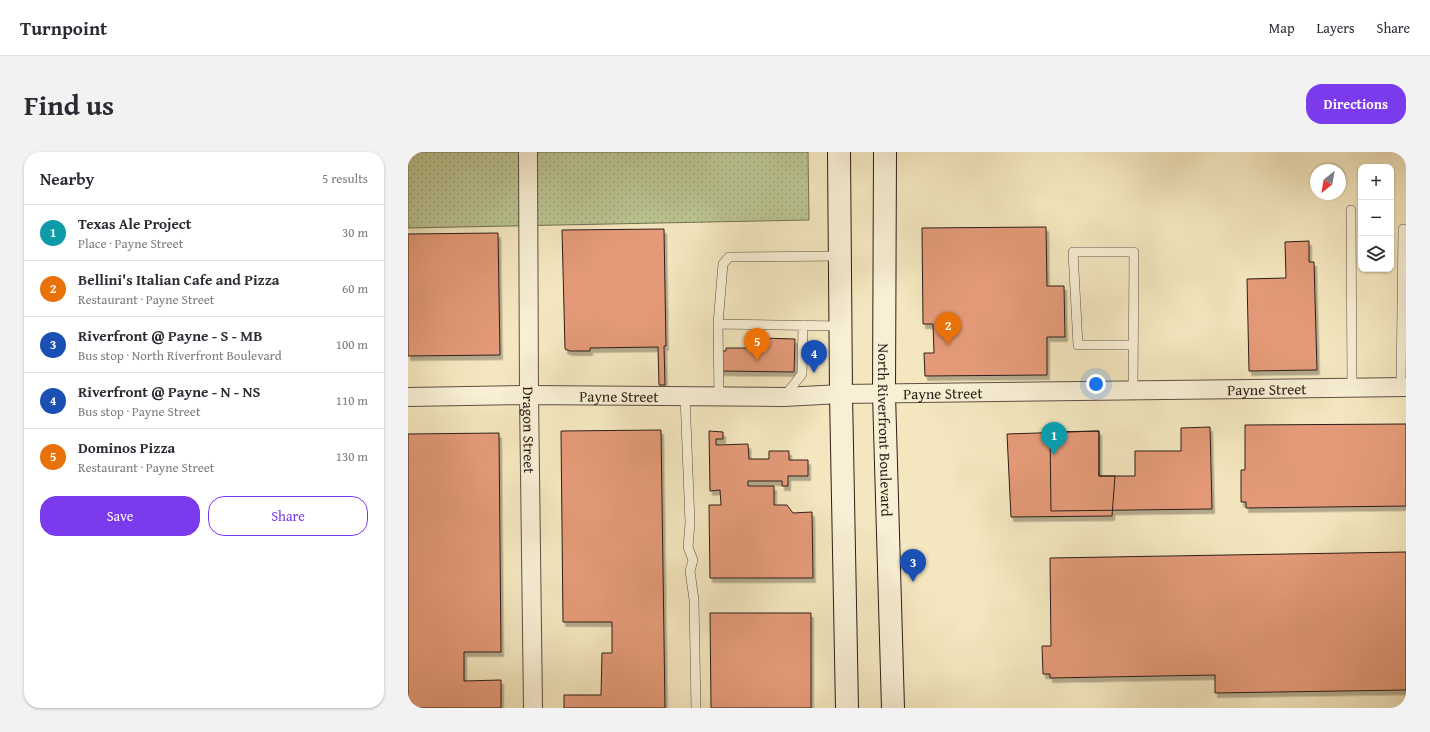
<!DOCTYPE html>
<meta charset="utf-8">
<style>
body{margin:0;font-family:"Gentium Book Plus",serif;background:#f2f2f3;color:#2b2b33}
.controls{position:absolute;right:12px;top:12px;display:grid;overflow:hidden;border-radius:8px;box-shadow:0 1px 3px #0004}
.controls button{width:36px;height:36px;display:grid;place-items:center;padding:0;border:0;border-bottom:1px solid #e1e1e2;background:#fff;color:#2b2b33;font:20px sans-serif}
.compass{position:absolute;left:902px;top:12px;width:36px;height:36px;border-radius:50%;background:#fff;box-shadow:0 1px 3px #0004;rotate:211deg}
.you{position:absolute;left:688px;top:232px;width:14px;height:14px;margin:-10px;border:3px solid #fff;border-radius:50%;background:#1a73e8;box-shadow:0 0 0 6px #1a73e833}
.badge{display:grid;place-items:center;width:26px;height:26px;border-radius:50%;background:#7c3aed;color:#fff;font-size:13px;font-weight:700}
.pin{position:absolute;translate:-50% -33px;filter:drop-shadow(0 1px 2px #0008)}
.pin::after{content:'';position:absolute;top:21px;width:14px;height:12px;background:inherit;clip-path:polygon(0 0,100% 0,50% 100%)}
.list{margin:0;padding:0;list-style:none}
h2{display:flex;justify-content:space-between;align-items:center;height:52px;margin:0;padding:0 16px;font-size:17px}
h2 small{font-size:13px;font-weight:400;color:#7c7c81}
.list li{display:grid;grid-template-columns:26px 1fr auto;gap:12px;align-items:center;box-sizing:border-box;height:56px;padding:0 16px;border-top:1px solid #e1e1e2}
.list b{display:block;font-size:15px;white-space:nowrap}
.list p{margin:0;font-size:13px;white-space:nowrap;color:#7c7c81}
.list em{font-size:13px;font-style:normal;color:#7c7c81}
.actions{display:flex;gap:8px;padding:12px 16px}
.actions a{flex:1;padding:9px 0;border:1px solid #7c3aed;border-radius:16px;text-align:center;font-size:14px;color:#7c3aed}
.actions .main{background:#7c3aed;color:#fff}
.icon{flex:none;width:22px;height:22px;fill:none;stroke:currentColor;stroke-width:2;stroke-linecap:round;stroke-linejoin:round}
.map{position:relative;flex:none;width:998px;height:556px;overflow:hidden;border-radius:16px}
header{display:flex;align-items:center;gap:24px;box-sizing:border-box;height:56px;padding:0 20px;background:#fff;border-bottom:1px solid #e1e1e2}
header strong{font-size:19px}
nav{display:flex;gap:22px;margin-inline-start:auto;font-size:14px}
.intro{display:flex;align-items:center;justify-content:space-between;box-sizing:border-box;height:96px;padding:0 24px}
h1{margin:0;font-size:28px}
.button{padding:10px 18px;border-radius:16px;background:#7c3aed;color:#fff;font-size:14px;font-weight:700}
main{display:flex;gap:24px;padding:0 24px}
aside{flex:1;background:#fff;border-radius:16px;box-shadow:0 1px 3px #0004}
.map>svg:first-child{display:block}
</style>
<header>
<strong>Turnpoint</strong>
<nav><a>Map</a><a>Layers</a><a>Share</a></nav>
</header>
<div class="intro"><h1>Find us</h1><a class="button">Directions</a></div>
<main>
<aside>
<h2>Nearby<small>5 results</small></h2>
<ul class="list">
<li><span class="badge" style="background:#0f9aa8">1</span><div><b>Texas Ale Project</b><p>Place · Payne Street</p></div><em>30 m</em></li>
<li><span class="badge" style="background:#e8710a">2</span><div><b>Bellini's Italian Cafe and Pizza</b><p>Restaurant · Payne Street</p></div><em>60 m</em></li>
<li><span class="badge" style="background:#1a4fb4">3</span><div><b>Riverfront @ Payne - S - MB</b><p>Bus stop · North Riverfront Boulevard</p></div><em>100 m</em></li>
<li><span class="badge" style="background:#1a4fb4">4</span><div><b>Riverfront @ Payne - N - NS</b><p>Bus stop · Payne Street</p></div><em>110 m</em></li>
<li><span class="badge" style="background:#e8710a">5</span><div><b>Dominos Pizza</b><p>Restaurant · Payne Street</p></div><em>130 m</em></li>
</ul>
<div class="actions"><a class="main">Save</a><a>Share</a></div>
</aside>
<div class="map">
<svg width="998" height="556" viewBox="0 0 998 556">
<defs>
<pattern id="grass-dots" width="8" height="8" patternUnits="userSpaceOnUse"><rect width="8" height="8" fill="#bbc592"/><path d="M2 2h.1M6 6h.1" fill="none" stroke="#a1a97d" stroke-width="1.8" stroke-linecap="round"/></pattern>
<filter id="shadow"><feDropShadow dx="2.5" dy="4.5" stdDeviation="0" flood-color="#0004"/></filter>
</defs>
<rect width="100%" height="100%" fill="#f4e7bf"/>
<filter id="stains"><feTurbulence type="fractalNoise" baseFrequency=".005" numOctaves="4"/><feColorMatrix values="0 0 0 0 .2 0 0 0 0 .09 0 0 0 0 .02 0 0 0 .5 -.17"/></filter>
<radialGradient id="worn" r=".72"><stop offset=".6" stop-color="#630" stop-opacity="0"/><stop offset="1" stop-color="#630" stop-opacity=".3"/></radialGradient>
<!-- grass -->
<path fill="url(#grass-dots)" stroke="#747255" d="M0,0h400l1,68 -401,8z"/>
<!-- building -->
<path fill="#e49a78" stroke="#2d1e18" filter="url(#shadow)" d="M638,75l1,59h17l1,51h-18v38l-122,1 -1,-23h10l-1,-29h-10l-1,-96z
M256,77l2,117h-2l1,39h-6l-1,-38 -68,1v3h-20l-5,-2 -3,-119z
M90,81l2,122 -92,1v-122z
M901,89v21h5l3,108 -68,1 -2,-92 39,-1 -1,-36z
M353,186l34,1 -1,33 -73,-1v-20h5v-3h35z
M998,272v82l-160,2v-6h-5v-32h4v-45z
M802,275l2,82 -161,2 -1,-79 49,-1v45h36v-25h46v-23z
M253,278l4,278h-101v-13h37l1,-42h10v-31h-49l-2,-191z
M301,279l14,1v7h-7v6l32,-1 1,15h20v-8h20v9h19v16h-20v10h-6v-5h-34v5h26v19h13l6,8 19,-1 1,66h-103l-1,-73h12l-1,-15 -10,1z
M691,279v45h16l-3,40 -101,1 -4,-83z
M91,281l2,219h-37v29l37,-1v28h-93v-274z
M998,400v138l-191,3v-18l-165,3v-4h-7l-1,-28h9l-1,-88z
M302,461h101v95h-100z"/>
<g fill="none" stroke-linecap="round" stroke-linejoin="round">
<!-- lane casing -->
<g stroke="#5f5042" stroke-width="10">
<path id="lane" d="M943,58l1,178
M432,104l-111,1 -6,7 -5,60 122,2
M310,172l1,72
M993,235l2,-158h3
M725,239l1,-139h-61l5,93h55
M277,244l5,127 -2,24 5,13 -3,11 4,29 2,108
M376,245l18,-23 1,-49"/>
</g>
<!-- street casing -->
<g stroke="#5f5042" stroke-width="20">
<g id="street">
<path id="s1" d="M120,0l1,243 4,313"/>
<path id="s2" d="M0,245l121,-2 255,2 57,-3 565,-7"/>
</g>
</g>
<!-- secondary casing -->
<g stroke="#2d1e18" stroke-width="24">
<g id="secondary">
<path d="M431,0l2,242 6,314"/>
<path id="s3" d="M477,0l-1,242 9,314"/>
</g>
</g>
<!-- lane -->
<use href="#lane" stroke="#f8efd5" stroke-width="9"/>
<!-- street -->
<use href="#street" stroke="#f8efd5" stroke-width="18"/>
<!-- secondary -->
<use href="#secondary" stroke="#f8efd5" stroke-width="22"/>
</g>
<g text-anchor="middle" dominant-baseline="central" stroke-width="3" stroke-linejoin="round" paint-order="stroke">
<!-- street labels -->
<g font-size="15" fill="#2d1e18" stroke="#f8efd5">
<text stroke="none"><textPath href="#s2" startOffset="859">Payne Street</textPath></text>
<text stroke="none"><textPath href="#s2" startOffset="535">Payne Street</textPath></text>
<text stroke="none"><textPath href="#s2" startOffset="211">Payne Street</textPath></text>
<text stroke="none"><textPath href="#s1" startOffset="278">Dragon Street</textPath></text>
<text stroke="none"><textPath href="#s3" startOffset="278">North Riverfront Boulevard</textPath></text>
</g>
</g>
<rect width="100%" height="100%" filter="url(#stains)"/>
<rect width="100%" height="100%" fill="url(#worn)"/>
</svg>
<div class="controls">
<button>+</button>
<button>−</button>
<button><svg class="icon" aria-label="layers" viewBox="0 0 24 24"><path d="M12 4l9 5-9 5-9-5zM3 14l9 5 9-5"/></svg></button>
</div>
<svg class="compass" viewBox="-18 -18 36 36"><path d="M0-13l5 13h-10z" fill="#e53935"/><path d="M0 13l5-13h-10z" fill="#7c7c81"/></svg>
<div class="you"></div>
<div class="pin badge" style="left:646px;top:303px;background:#0f9aa8">1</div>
<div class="pin badge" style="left:540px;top:193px;background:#e8710a">2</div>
<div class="pin badge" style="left:505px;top:430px;background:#1a4fb4">3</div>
<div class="pin badge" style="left:406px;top:221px;background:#1a4fb4">4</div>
<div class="pin badge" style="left:349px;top:209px;background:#e8710a">5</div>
</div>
</main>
